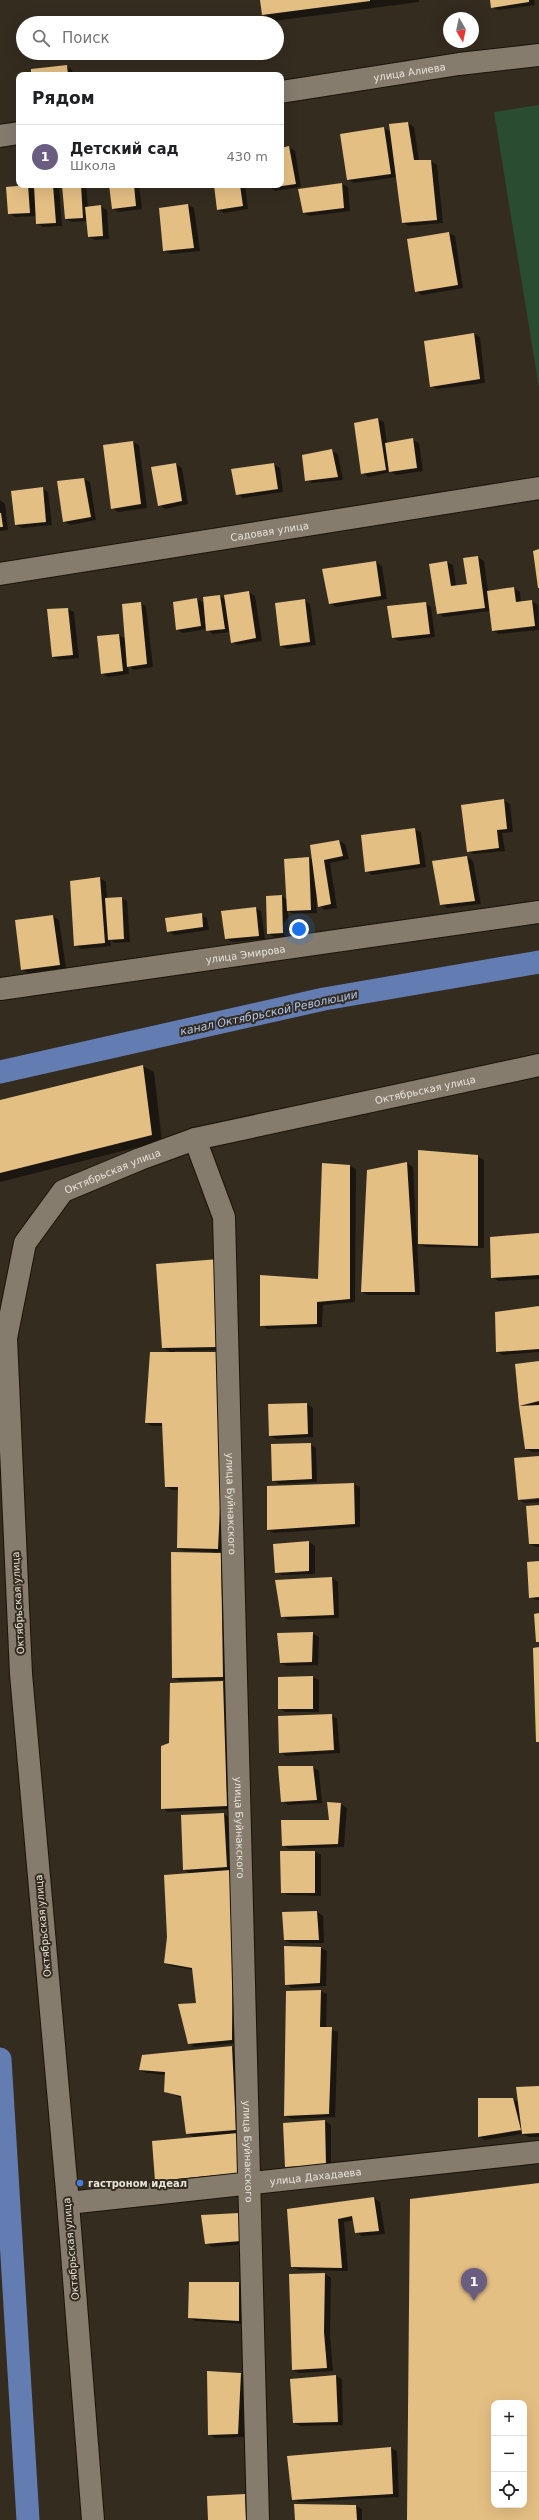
<!DOCTYPE html>
<html lang="ru">
<meta charset="utf-8">
<style>
body{margin:0;font-family:"DejaVu Sans",sans-serif;background:#f6f6f6;color:#202124}
.controls{position:absolute;right:12px;bottom:12px;display:grid;overflow:hidden;border-radius:8px;box-shadow:0 4px 16px #0002}
.controls button{width:36px;height:36px;display:grid;place-items:center;padding:0;border:0;border-bottom:1px solid #e0e0e0;background:#fff;color:#202124;font:20px sans-serif}
.compass{position:absolute;left:443px;top:12px;width:36px;height:36px;border-radius:50%;background:#fff;box-shadow:0 4px 16px #0002;rotate:171deg}
.you{position:absolute;left:299px;top:929px;width:14px;height:14px;margin:-10px;border:3px solid #fff;border-radius:50%;background:#1a73e8;box-shadow:0 0 0 6px #1a73e833}
.badge{display:grid;place-items:center;width:26px;height:26px;border-radius:50%;background:#6a5d80;color:#fff;font-size:13px;font-weight:700}
.pin{position:absolute;translate:-50% -33px;filter:drop-shadow(0 1px 2px #0008)}
.pin::after{content:'';position:absolute;top:21px;width:14px;height:12px;background:inherit;clip-path:polygon(0 0,100% 0,50% 100%)}
.list{margin:0;padding:0;list-style:none}
h2{display:flex;justify-content:space-between;align-items:center;height:52px;margin:0;padding:0 16px;font-size:17px}
h2 small{font-size:13px;font-weight:400;color:#757577}
.list li{display:grid;grid-template-columns:26px 1fr auto;gap:12px;align-items:center;box-sizing:border-box;height:64px;padding:0 16px;border-top:1px solid #e0e0e0}
.list b{display:block;font-size:15px;white-space:nowrap}
.list p{margin:0;font-size:13px;white-space:nowrap;color:#757577}
.list em{font-size:13px;font-style:normal;color:#757577}
.icon{flex:none;width:22px;height:22px;fill:none;stroke:currentColor;stroke-width:2;stroke-linecap:round;stroke-linejoin:round}
.map{position:relative;flex:none;width:539px;height:2520px;overflow:hidden}
.search{position:absolute;background:#fff;box-shadow:0 4px 16px #0002;left:16px;top:16px;width:268px;height:44px;display:flex;align-items:center;gap:10px;box-sizing:border-box;padding:0 14px;border-radius:22px;color:#757577;font-size:15px}
.panel{position:absolute;background:#fff;box-shadow:0 4px 16px #0002;left:16px;top:72px;width:268px;height:116px;border-radius:8px}
.map>svg:first-child{display:block}
</style>
<div class="map">
<svg width="539" height="2520" viewBox="0 0 539 2520">
<rect width="100%" height="100%" fill="#342c1f"/>
<!-- green -->
<path fill="#2a4c31" d="M539,105v283l-45,-276z"/>
<!-- shadow -->
<path fill="#0007" d="M261,0h158v2l-145,19 -11,-7z
M491,0h43l1,5 -37,5 -6,-3z
M66,66l6,4 1,5h-41z
M408,123l6,4 5,34h12l6,4 6,58 -34,3 -6,-3 -6,-46 -43,6 -7,-4 37,-51 7,4z
M289,147l6,4 6,36 -26,4 -6,-6h12v-36z
M342,184l6,3 2,24 -40,5 -7,-3z
M35,185h24l3,41 -19,1 -6,-4v-7l-22,1 -6,-4 19,-27 7,4z
M63,185h23l2,22 12,-1 7,4 2,29 -14,1 -6,-3 -1,-16 -16,1 -7,-3z
M110,185h29l3,24 -23,3 -6,-3z
M215,185h30l3,24 -24,4 -6,-3z
M188,205l6,3 6,43 -30,3 -6,-4z
M449,233l6,3 8,52 -41,7 -6,-4z
M474,334l6,3 5,46 -48,6 -6,-3z
M378,419l6,3 3,22 26,-4 6,3 4,28 -27,4 -5,-3 -23,5 -6,-4 -7,-49z
M133,442l6,3 8,63 -29,4 -6,-4z
M332,451l6,3 5,26 -31,3 -6,-3z
M176,464l6,4 6,36 -23,5 -6,-4z
M274,464l6,4 3,24 -40,6 -6,-4z
M84,479l6,3 6,38 -26,5 -6,-4z
M42,488l6,4 4,33 -30,3 -6,-3z
M0,500l5,4 3,26 -8,1z
M478,557l6,4 4,30 26,-3 6,4 1,10 11,-1 6,4 1,25 -40,4 -6,-3 -3,-20 -46,6 -6,-4 9,-51 6,3 3,21 12,-2z
M376,562l6,4 5,33 -51,8 -6,-4z
M249,592l6,4 7,45 -24,4 -6,-3 -1,-10 -18,2 -6,-5 -24,4 -6,-3 20,-31 8,4 -1,-5 16,-2 5,3z
M304,600l6,4 6,41 -29,4 -6,-3z
M140,603l6,3 7,61 -19,3 -6,-4 1,8 -21,3 -7,-4 18,-38 7,4z
M425,603l6,4 4,30 -36,4 -6,-3z
M68,609l6,3 5,46 -20,2 -7,-3 -4,-47z
M503,800l7,4 3,28 -11,1 3,18 -31,3 -6,-3z
M414,829l7,3 5,35 -54,8 -6,-4z
M339,841l6,3 4,15 -19,4 7,45 -12,2 -6,-4 -3,-7 1,14 -23,1 -6,-3 1,25 -15,1 -6,-4 14,-37 5,4 22,-42 4,2z
M467,857l6,4 8,43 -34,4 -6,-4z
M100,878l6,4 1,17 14,-1 6,3 3,41 -15,1 -5,-3 1,6 -30,3 -6,-4z
M255,908l6,3 4,28 -33,3 -6,-4z
M201,915l6,3 2,12 -35,5 -6,-4z
M53,916l6,4 7,48 -38,5 -6,-3 -6,-49z
M143,1066l11,6 8,69 -162,41v-81z
M477,1156l7,4v88l-58,-1 -7,-3z
M407,1163l6,4 7,128h-52l-6,-3z
M323,1164l27,2 6,3 -1,133 -32,3 -1,22 -55,2 -6,-4 58,-45z
M539,1234v45l-41,2 -6,-4z
M157,1265l67,85 -49,1v2l49,72v127h-7l10,5 2,123 -49,1 -7,-3 39,-126 -28,-1 -6,-3 1,-58h-7l-6,-3 -2,-61h-12l-6,-3 26,-70 -9,-5z
M539,1307v45l-36,3 -6,-3z
M539,1362v90h-7l-6,-3 -10,-84z
M307,1404l6,4v29l-36,2 -7,-3 -1,-31z
M310,1444l6,4 1,34 -38,2 -6,-4z
M539,1457v40l-15,2v2l15,-2v3l-14,1 -6,-3z
M353,1484l7,3v40l-86,6 -6,-3z
M539,1506v41h-3l-6,-3z
M309,1542l6,4v28l-33,1 -6,-3z
M539,1562v38h-3l-6,-3z
M332,1578l6,4 1,36 -51,2 -6,-4z
M312,1633l7,4 -1,28 -31,1 -7,-3z
M313,1677l6,3v32h-34l-6,-4z
M222,1682l7,4 4,123 -65,3 -6,-4 8,-64z
M331,1715l6,4 3,34 -54,3 -6,-4z
M313,1767l6,4 3,32 -34,2 -6,-4z
M328,1803l13,1 6,4 -3,39 -55,2 -6,-4 47,-24z
M224,1814l6,3 3,53 -4,1 7,4 2,168 -43,4 -6,-4 8,-39 -4,-34 -22,-4 -6,-3 26,-89 -7,-4 -2,-54z
M315,1852l6,3v41l-33,-1 -6,-3z
M317,1912l6,4 1,27h-33l-6,-3z
M321,1948l6,3 -1,35 -34,2 -6,-4z
M321,1991l6,3 -1,34 12,4 -3,85 -43,2 -7,-3z
M232,2047l6,4 4,82h-6l7,4 3,39 -84,8 -6,-3 -3,-39 42,-4 -8,-5 -5,-35 -17,-6 1,-17 -20,-2 -6,-3z
M539,2087v50h-10l-7,-3 -37,6 -6,-3 34,-38 6,3z
M325,2121l6,4v43l-39,2 -6,-4 -2,-42z
M374,2198l6,4 5,32 -23,2 -6,-4 -2,-12 -10,2 4,49 -49,-1 -7,-3 -4,-57z
M202,2216l45,28 -35,3 -6,-4z
M325,2274l6,4 -1,57 3,36 -34,2 -6,-3z
M239,2283l6,3 -1,38 -49,-3 -6,-4z
M241,2374l6,3 -3,60 -29,1 -6,-4z
M336,2376l6,3 1,46 -43,1 -6,-3z
M391,2448l6,3 2,46 -100,5 -6,-3z
M245,2495l6,3v22h-42z
M295,2505l61,1 6,3v11h-66z"/>
<g fill="none" stroke-linecap="round" stroke-linejoin="round">
<!-- canal -->
<path stroke="#637db2" stroke-width="23" d="M0,1072l324,-73 215,-37
M0,2059l28,461"/>
</g>
<!-- building -->
<path fill="#e4bf84" fill-rule="evenodd" d="M260,0h110v1l-108,14z
M490,0h39v2l-38,6z
M67,65l1,10h-37v-6z
M408,122l6,38h17l6,60 -35,3 -13,-99z
M384,127l7,47 -44,6 -7,-46z
M289,146l7,38 -28,4v-3h13v-37z
M342,183l2,25 -41,5 -5,-24z
M28,185l2,28 -22,1 -2,-27z
M34,185h19l3,38 -20,1z
M62,185h19l2,33 -18,1z
M109,185h25l2,21 -24,3z
M214,185h26l3,21 -26,4z
M188,204l6,44 -31,3 -4,-43z
M101,205l2,31 -15,1 -3,-30z
M449,232l9,53 -43,7 -8,-53z
M474,333l6,46 -50,8 -6,-46z
M378,418l8,52 -25,4 -7,-51z
M413,438l4,30 -28,4 -4,-29z
M133,441l8,63 -30,5 -8,-64z
M332,449l6,28 -33,4 -3,-26z
M176,463l6,38 -24,5 -7,-39z
M274,463l4,26 -42,6 -5,-26z
M84,478l7,39 -28,5 -6,-41z
M43,487l3,35 -31,3 -4,-34z
M0,513h1l2,14h-3z
M539,549v39h-1l-5,-37z
M478,556l7,52 -48,6 -8,-50 18,-3 4,25 16,-2 -4,-26z
M376,561l5,35 -52,8 -7,-35z
M514,587l2,15 16,-2 3,26 -43,5 -5,-40z
M249,591l7,47 -25,5 -7,-48z
M220,595l5,34 -19,2 -3,-34z
M197,598l4,28 -25,4 -3,-28z
M305,599l5,43 -30,4 -5,-43z
M141,602l6,62 -20,3 -5,-63z
M426,602l4,32 -38,4 -5,-32z
M68,608l5,47 -21,2 -5,-48z
M119,634l4,37 -22,3 -4,-38z
M504,799l3,30 -10,1 2,18 -32,4 -6,-47z
M415,828l5,36 -55,8 -4,-37z
M339,840l4,16 -19,4 7,44 -13,3 -8,-62z
M467,856l8,45 -35,4 -8,-44z
M309,857l2,53 -24,1 -3,-52z
M100,877l5,66 -31,3 -4,-65z
M282,895l1,38 -16,1 -1,-38z
M122,897l2,42 -16,1 -3,-42z
M256,907l3,29 -34,3 -4,-28z
M202,913l1,14 -36,5 -2,-14z
M53,915l7,50 -39,5 -6,-50z
M143,1065l9,70 -152,38v-73z
M418,1150l60,5v91l-60,-2z
M407,1162l8,130h-54l6,-122z
M322,1163l28,2v134l-33,3v22l-57,2v-51l58,4z
M539,1233v42l-48,3 -1,-41z
M219,1259l-1,88 -56,1 -6,-84z
M539,1306v43l-43,3 -1,-40z
M150,1352h71v135l-3,62 -41,-1 1,-61h-13l-3,-64h-17z
M539,1361v40l-20,5 -4,-42z
M307,1403l1,31 -39,2 -1,-32z
M539,1405v44h-14l-6,-43z
M311,1443l1,36 -40,2 -1,-37z
M539,1456v42l-21,2 -4,-42z
M354,1483l1,41 -88,6v-44z
M539,1505v39h-10l-3,-38z
M309,1541v30l-34,2 -2,-29z
M171,1552l50,1 2,124 -51,1z
M539,1561v36l-10,1 -2,-36z
M332,1577l2,38 -53,2 -6,-37z
M539,1613v29h-3l-2,-28z
M313,1632l-1,30 -32,1 -3,-30z
M539,1647v95h-3l-3,-94z
M313,1676v33h-35v-32z
M223,1681l4,125 -66,3v-63l8,-3 1,-60z
M332,1714l2,36 -55,3 -1,-37z
M278,1766h35l4,34 -36,2z
M327,1802l14,1 -3,41 -56,2 -1,-26h48z
M224,1813l3,54 -44,3 -2,-55z
M280,1851h35v42h-34z
M230,1870l3,66 -1,104 -44,4 -10,-40 18,-1 -4,-35 -28,-5 3,-26 -3,-62z
M317,1911l2,29h-35l-2,-28z
M284,1946l37,1 -1,36 -35,2z
M321,1990l-1,37h12l-3,87 -45,2 2,-125z
M232,2046l4,84 -50,4 -5,-38 -17,-4 1,-20 -26,-2 3,-15z
M539,2086v47l-17,1 -6,-47z
M478,2098h35l8,32 -43,7z
M325,2120l1,45 -41,2 -2,-44z
M238,2133l2,40 -85,8 -3,-40z
M539,2183v337h-132l3,-321zM494,2403h30v102h-30z
M374,2197l5,34 -24,2 -3,-17 -14,3 4,49 -51,-1 -4,-58z
M239,2213l2,28 -36,3 -4,-29z
M325,2273l-1,59 3,36 -35,2 -3,-96z
M189,2282h50v39l-51,-3z
M207,2371l34,2 -3,61 -30,1z
M336,2375l2,47 -45,1 -3,-44z
M391,2447l2,47 -101,6 -5,-44z
M245,2494l1,26h-38l-1,-24z
M294,2504l62,1 1,15h-62z"/>
<g fill="none" stroke-linecap="round" stroke-linejoin="round">
<!-- minor casing -->
<g stroke="#1b1408" stroke-width="24">
<g id="minor">
<path id="s1" d="M281,92l178,-28 80,-9"/>
<path d="M0,136l19,-3"/>
<path id="s2" d="M0,574l539,-86"/>
<path id="s3" d="M0,989l539,-77"/>
<path id="s4" d="M195,1139l29,78 34,1303"/>
<path id="s5" d="M68,2203l471,-51"/>
</g>
</g>
<!-- tertiary casing -->
<g stroke="#1b1408" stroke-width="24">
<g id="tertiary">
<path id="s6" d="M93,2520l-25,-317 -47,-529 -15,-336 19,-95 38,-52 77,-32 55,-20 344,-74"/>
</g>
</g>
<!-- minor -->
<use href="#minor" stroke="#857c6e" stroke-width="22"/>
<!-- tertiary -->
<use href="#tertiary" stroke="#857c6e" stroke-width="22"/>
</g>
<!-- markers -->
<circle fill="#3f7fe0" stroke="#342c1f" stroke-width="1.5" cx="80" cy="2183" r="4"/>
<g text-anchor="middle" dominant-baseline="central" stroke-width="4" stroke-linejoin="round" paint-order="stroke">
<!-- street labels -->
<g font-size="10" fill="#e8e3db" stroke="#342c1f">
<text stroke="none"><textPath href="#s1" startOffset="130">улица Алиева</textPath></text>
<text stroke="none"><textPath href="#s2" startOffset="273">Садовая улица</textPath></text>
<text stroke="none"><textPath href="#s3" startOffset="248">улица Эмирова</textPath></text>
<text stroke="none"><textPath href="#s6" startOffset="1724">Октябрьская улица</textPath></text>
<text stroke="none"><textPath href="#s6" startOffset="1400">Октябрьская улица</textPath></text>
<text stroke="none"><textPath href="#s4" startOffset="370">улица Буйнакского</textPath></text>
<text transform="translate(18 1603) rotate(-93)">Октябрьская улица</text>
<text stroke="none"><textPath href="#s4" startOffset="694">улица Буйнакского</textPath></text>
<text transform="translate(43 1926) rotate(-95)">Октябрьская улица</text>
<text stroke="none"><textPath href="#s4" startOffset="1018">улица Буйнакского</textPath></text>
<text stroke="none"><textPath href="#s5" startOffset="249">улица Дахадаева</textPath></text>
<text transform="translate(71 2249) rotate(-95)">Октябрьская улица</text>
</g>
<!-- poi labels -->
<g font-size="10" font-weight="bold" fill="#e8e3db" stroke="#342c1f" text-anchor="start">
<text x="88" y="2183">гастроном идеал</text>
</g>
<!-- water labels -->
<g font-size="11" font-style="italic" fill="#afc6f4" stroke="#342c1f">
<text transform="translate(269 1013) rotate(-12)">канал Октябрьской Революции</text>
</g>
</g>
</svg>
<div class="controls">
<button>+</button>
<button>−</button>
<button><svg class="icon" aria-label="locate" viewBox="0 0 24 24"><circle cx="12" cy="12" r="6"/><path d="M12 2v4M12 18v4M2 12h4M18 12h4"/></svg></button>
</div>
<svg class="compass" viewBox="-18 -18 36 36"><path d="M0-13l5 13h-10z" fill="#e53935"/><path d="M0 13l5-13h-10z" fill="#757577"/></svg>
<div class="you"></div>
<div class="pin badge" style="left:474px;top:2301px">1</div>
<div class="search"><svg class="icon" aria-label="search" viewBox="0 0 24 24"><circle cx="10" cy="10" r="6"/><path d="M15 15l6 6"/></svg>Поиск</div>
<section class="panel">
<h2>Рядом<small></small></h2>
<ul class="list">
<li><span class="badge">1</span><div><b>Детский сад</b><p>Школа</p></div><em>430 m</em></li>
</ul>
</section>
</div>
